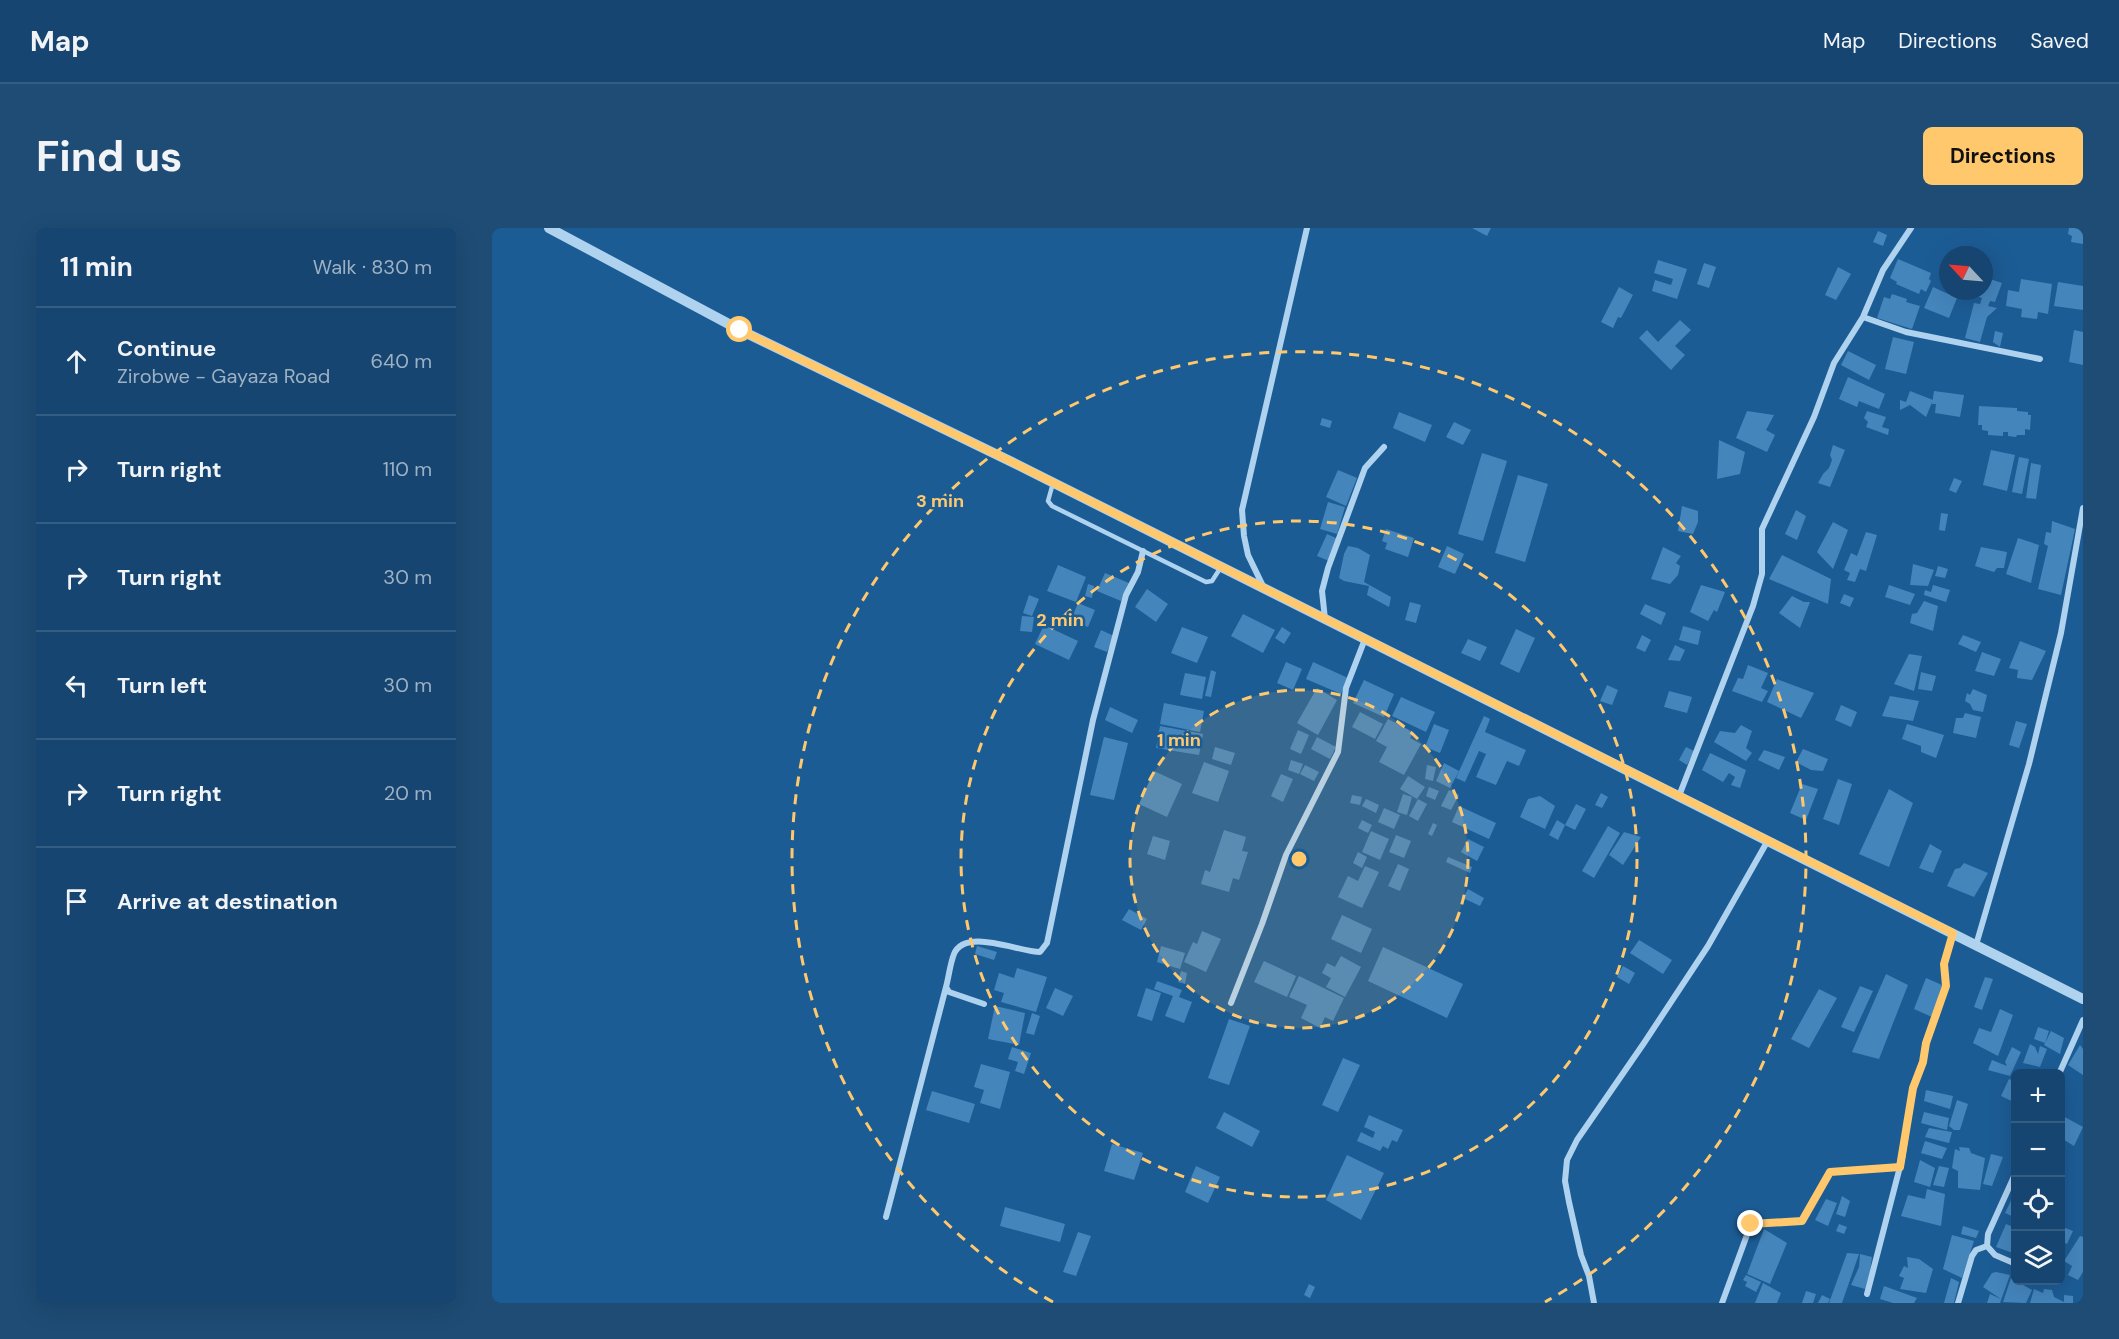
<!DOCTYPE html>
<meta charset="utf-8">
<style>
body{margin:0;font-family:"DM Sans",sans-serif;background:#1e4c75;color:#f1f3f6}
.controls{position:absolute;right:18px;bottom:18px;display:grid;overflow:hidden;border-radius:9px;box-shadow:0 6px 24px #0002}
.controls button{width:54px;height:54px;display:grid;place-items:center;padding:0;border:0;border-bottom:2px solid #345d83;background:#154570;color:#f1f3f6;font:30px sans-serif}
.compass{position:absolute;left:1447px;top:18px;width:54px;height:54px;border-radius:50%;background:#154570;box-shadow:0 6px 24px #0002;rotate:296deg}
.stop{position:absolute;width:18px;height:18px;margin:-14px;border:4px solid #ffc86d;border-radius:50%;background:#fff}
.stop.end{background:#ffc86d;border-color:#fff;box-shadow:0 2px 6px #0008}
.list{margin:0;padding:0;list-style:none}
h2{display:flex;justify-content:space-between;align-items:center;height:78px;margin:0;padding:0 24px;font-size:26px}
h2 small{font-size:20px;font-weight:400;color:#9db1c3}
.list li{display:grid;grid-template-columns:39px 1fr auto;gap:18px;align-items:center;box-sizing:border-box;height:108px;padding:0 24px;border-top:2px solid #345d83}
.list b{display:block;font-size:22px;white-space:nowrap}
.list p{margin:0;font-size:20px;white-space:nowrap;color:#9db1c3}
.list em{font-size:20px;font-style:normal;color:#9db1c3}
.icon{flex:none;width:33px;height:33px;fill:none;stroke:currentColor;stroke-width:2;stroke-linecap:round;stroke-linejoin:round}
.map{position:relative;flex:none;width:1591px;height:1075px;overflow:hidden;border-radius:9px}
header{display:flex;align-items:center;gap:36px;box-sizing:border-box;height:84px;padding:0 30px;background:#154570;border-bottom:2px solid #345d83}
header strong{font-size:28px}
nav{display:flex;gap:33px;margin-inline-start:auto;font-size:21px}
.intro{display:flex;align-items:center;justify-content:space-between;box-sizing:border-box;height:144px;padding:0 36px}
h1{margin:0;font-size:42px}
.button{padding:15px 27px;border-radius:9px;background:#ffc86d;color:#111;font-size:21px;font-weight:700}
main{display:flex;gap:36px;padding:0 36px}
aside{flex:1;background:#154570;border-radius:9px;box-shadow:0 6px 24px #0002}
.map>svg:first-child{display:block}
</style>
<header>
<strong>Map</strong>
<nav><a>Map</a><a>Directions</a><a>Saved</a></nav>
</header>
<div class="intro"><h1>Find us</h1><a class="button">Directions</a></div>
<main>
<aside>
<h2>11 min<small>Walk · 830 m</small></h2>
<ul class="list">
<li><svg class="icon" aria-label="ahead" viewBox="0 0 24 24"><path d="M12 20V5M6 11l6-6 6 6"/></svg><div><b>Continue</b><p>Zirobwe - Gayaza Road</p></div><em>640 m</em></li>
<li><svg class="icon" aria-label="right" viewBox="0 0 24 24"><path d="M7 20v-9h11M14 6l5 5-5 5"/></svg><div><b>Turn right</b></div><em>110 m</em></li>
<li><svg class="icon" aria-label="right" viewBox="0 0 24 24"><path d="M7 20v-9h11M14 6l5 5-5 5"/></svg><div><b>Turn right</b></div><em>30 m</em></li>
<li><svg class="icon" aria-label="left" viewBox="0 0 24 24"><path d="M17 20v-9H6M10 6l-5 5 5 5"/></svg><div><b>Turn left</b></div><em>30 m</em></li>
<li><svg class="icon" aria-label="right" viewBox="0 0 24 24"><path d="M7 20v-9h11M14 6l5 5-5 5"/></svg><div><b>Turn right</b></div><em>20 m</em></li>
<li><svg class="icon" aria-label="arrive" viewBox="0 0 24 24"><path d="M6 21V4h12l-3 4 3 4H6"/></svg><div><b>Arrive at destination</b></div></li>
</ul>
</aside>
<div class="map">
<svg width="1591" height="1075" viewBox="0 0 1591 1075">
<rect width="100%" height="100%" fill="#1c5c95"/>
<!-- building -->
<path fill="#4485bc" d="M980,0h19l-4,8z
M1577,0h14v16l-12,-2 1,-6 -4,-2z
M1386,3l9,4 -4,11 -10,-4z
M1406,31l33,14 -2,6 2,2 -5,11 -5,-3 -2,5 -23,-10 1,-2 -7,-4z
M1166,32l29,9 -10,30 -25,-8 3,-11 16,5 2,-6 -19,-6z
M1212,35l12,4 -7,21 -12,-4z
M1346,39l13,7 -15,26 -11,-5z
M1492,49l18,6 -7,19 -5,-1 -2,5 9,2 -10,9 -7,25 -15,-4 9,-35 6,1 2,-6 -8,-3 -1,4 -8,-2 2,-6h17z
M1529,51l31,5 -4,30 -10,-2 -1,7 -16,-2 1,-8 -16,-3 2,-16 11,2z
M1566,54l25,4v24l-29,-4z
M1127,59l14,8 -12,23 -3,-1 -5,11 -12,-6z
M1441,59l24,11 -8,20 -25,-10z
M1400,66l15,5 -1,3 14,4 -8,23 -35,-11 7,-21 6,2z
M1188,92l11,10 -16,16 10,9 -14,15 -32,-32 8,-8 11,12z
M1582,102l9,2v33l-14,-3z
M1503,103l8,2 -3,14 -7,-5z
M1401,109l21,5 -8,32 -21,-5z
M1356,123l28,14 -7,15 -28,-15z
M1356,149l37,17 -6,15 -20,-8 -2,6 -18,-8z
M1418,163l23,9 -7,17 -16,-12 -10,5v-10l6,2z
M1442,163l30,4 -4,22 -25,-4 1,-9h-4z
M1487,178l38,2v3l11,1v3h3l-1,15 -5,-1v6h-8l-1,2 -8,-1v-4h-5v4l-15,-1v-4l-6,-1v-5h-4z
M1255,183l27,4 -8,15 9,5 -8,17 -31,-14z
M1375,183l19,6 -4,10 7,2 -1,6 -22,-8 2,-5 -4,-4z
M907,184l33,13 -7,17 -32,-14z
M830,190l10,3 -2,7 -10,-3z
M962,194l17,8 -8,15 -17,-8z
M1227,212l26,12 -5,22 -23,5z
M1341,217l12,5 -15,37 -12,-4 5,-9 6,-6 3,-8 -2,-5z
M1499,222l24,5 -8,36 -24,-6z
M990,225l25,8 -24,80 -25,-7z
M1527,229l10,2 -7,35 -10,-2z
M1539,235l10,2 -5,34 -10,-1z
M846,242l19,8 -11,28 -20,-9z
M1026,247l30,9 -23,78 -30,-9z
M1462,250l8,3 -6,12 -7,-3z
M836,274l17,5 -8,27 -17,-5z
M1190,278l16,5v11l-5,12 -15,-3z
M1304,282l10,6 -9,24 -12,-6z
M1449,285l7,1 -3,17 -6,-1z
M1560,293l23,8 -14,66 -23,-6 10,-43 -4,-2 2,-12 5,1z
M1341,294l15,8 -15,39 -16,-17z
M894,301l28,9 -6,19 -23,-8 2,-6 -5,-2z
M1374,304l11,3 -11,36 -6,-2 -5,13 -8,-2 3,-7 -6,-3 7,-17 6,3z
M835,306l11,5 -9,22 -12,-5z
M1526,310l21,7 -8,38 -25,-9z
M856,318l10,2 12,7 -6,27 27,15 -2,10 -22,-12 2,-9 -25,-5 -5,-3 5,-24z
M955,318l17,8 -9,20 -17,-7z
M1171,319l18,9 -5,7 4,3 -2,9 -8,9 -19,-5z
M1489,319l26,5 -3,16h-7l-3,4 -19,-6z
M1290,327l49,24 -3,25 -59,-25z
M1421,336l21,6 -6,16 -18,-1z
M566,337l28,12 -10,25 -29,-11z
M1446,338l10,3 -3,9 -10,-2z
M613,345l24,10 -8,18 -24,-10z
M596,356l6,2 -2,12 -7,-2z
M1209,357l24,7 -8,20 -3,-2 -6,11 -18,-9z
M1397,357l26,9 -5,11 -25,-8z
M1441,357l17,5 -4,12 -22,-7 1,-5 6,2z
M655,361l21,15 -12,18 -21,-15z
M1352,366l10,4 -4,9 -10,-4z
M537,367l10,4 -7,17 -9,-3z
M1300,368l12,6h6l-10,26 -21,-15z
M1432,373l14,5 -5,25 -23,-8 2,-9 5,-1z
M918,374l11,3 -5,18 -11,-3z
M586,375l17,7 -7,17 -17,-7z
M1153,376l21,9 -5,12 -21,-11z
M751,386l32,16 -12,23 -32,-17z
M530,388l12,1 -2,15 -12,-1z
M552,397l34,16 -9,19 -34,-16z
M1191,398l18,5 -3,14 -19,-5z
M690,399l26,10 -11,26 -26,-10z
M790,399l9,6 -7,11 -9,-6z
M1024,401l19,9 -16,35 -19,-9z
M609,402l13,6 -7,16 -13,-5z
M1150,407l9,5 -6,12 -9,-4z
M1471,407l18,7 -5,10 -18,-8z
M976,411l19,8 -7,14 -19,-8z
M1528,413l26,10 -14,29 -15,-2 1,-8 -9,-2z
M1183,417l10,5 -5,11 -12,-1z
M1490,424l19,7 -7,17 -19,-5z
M1417,426l13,2 -8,35 -20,-7z
M794,434l16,7 -9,21 -16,-7z
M821,434l35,16 -7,16 -35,-15z
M1256,437l20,8 -7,15 7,3 -6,11 -30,-11 6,-13 5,1z
M719,442l5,2 -5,25 -6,-1z
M1429,444l15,4 -4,15 -14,-2z
M693,445l21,4 -4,22 -22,-4z
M1285,451l37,14 -13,25 -34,-16z
M872,452l30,14 -10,23 -31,-14z
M1115,457l11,5 -6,15 -12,-4z
M825,460l20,12 -19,35 -21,-12z
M1481,461l14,6 -4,17 -10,-2 -3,-6 -5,-3 2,-8 3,2z
M1177,463l23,6 -5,16 -23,-6z
M1398,468l29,5 -6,20 -31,-5z
M909,469l34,15 -9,20 -34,-16z
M672,475l40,8 -4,21 -40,-8z
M1349,477l16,7 -6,15 -16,-7z
M618,479l28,13 -6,13 -27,-13z
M868,484l23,12 -8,15 -23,-12z
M1473,485l16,4 -5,21 -23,-5 3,-15h7z
M992,488l6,3 -5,13 41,18 -7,16 -12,-5 -11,24 -20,-8 10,-23 -7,-3 -14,31 -9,-4z
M896,491l25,13 -3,6 11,6 -17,31 -25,-13 8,-15 -11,-6z
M1524,493l11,3 -8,24 -10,-3z
M942,496l15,6 -9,23 -15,-6z
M1415,496l37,11 -8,23 -15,-6v-6l-19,-7z
M1249,497l11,6 -6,17 6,5 -6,8 -32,-19 6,-11 15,2z
M668,498l43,8 -4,21 -43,-7z
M806,502l11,5 -8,19 -11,-5z
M612,509l24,6 -14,57 -24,-5z
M825,509l19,10 -6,12 -19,-10z
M723,519l20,6 -4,12 -19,-6z
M1194,519l8,4 -7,14 -8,-5z
M1311,521l25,10 -5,12 -12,-1 -15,-8z
M1272,522l21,7 -6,13 -21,-10z
M1218,525l36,17 -6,18 -9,-3 4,-8 -6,-4 -6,9 -21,-12z
M799,532l12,4 -4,10 -11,-4z
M712,534l25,9 -11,31 -26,-9z
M952,535l15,8 -9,17 -14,-7z
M813,537l14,7 -5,9 -14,-7z
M935,537l9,2 -3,14 -8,-2z
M662,543l28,13 -15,33 -28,-13z
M789,546l12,5 -10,23 -12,-6z
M916,548l17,11 -8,12 -17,-10z
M1346,551l14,5 -13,41 -16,-6z
M1310,556l16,5 -12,31 -16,-7z
M937,559l10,4 -4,9 -9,-4z
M1397,561l24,14 -24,64 -30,-13z
M957,562l10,5 -8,15 -10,-4z
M1109,565l7,4 -6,11 -7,-3z
M911,566l9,3 -5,18 -10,-3z
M860,567l10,2 -2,8 -10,-2z
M1048,568l15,10 -10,23 -25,-12 8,-18z
M874,571l13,6 -3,8 -14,-7z
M926,571l9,5 -9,17 -9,-5z
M1084,576l10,5 -11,21 -10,-5z
M967,578l37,17 -7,16 -37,-17z
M892,580l16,7 -6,14 -16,-7z
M870,592l10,5 -4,8 -10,-5z
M1065,592l8,5 -7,15 -9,-5z
M941,595l4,2 -5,11 -4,-2z
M1116,598l12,7 -26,45 -12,-7z
M732,602l22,7 -4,14 6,1 -9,28 -6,-2 -4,14 -28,-8 4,-14 5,2z
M879,603l18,8 -9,21 -18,-8z
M1132,604l17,5 -18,28 -14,-10z
M904,607l15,6 -7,17 -15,-6z
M661,608l17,5 -5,19 -18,-6z
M976,611l16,8 -7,14 -16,-9z
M1438,616l12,7 -9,22 -14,-5z
M866,624l9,5 -5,11 -9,-5z
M956,629l24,10 -2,6 -24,-11z
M1472,635l24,10 -14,24 -27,-11 8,-17 5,-1z
M906,636l11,5 -9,22 -12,-5z
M873,638l14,6 -17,36 -24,-11 10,-21 10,5z
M976,661l16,9 -4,8 -17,-8z
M637,681l18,10 -6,11 -19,-10z
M850,687l30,14 -11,24 -30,-14z
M710,703l19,8 -15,33 -22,-10 9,-20 4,2z
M1147,712l33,20 -9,14 -33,-21z
M485,718l20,6 -3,8 -19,-6z
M669,718l24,7 -5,16 -23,-7z
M891,719l80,37 -16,34 -79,-37z
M849,728l20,11 -16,30 -19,-10 5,-9 -9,-5 5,-10 8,4z
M772,733l32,15 -9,21 -33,-15z
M1131,738l12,7 -6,11 -12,-7z
M525,740l30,9 -11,35 -35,-10 3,-9 -10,-3 5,-17 15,5z
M689,743l6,2 -2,11 -7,-2z
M1394,746l22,11 -29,74 -27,-7z
M807,748l45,22 -11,23 -8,-4 -5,11 -19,-10 6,-13 -18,-8z
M1493,749l8,2 -11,31 -8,-3z
M1434,750l16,7 -10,32 -18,-8z
M665,753l25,9 -3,7 13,5 -8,21 -19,-7 8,-20 -19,-7z
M1368,758l13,5 -19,41 -13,-5z
M563,760l18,8 -10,20 -17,-8z
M654,760l15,5 -9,28 -15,-5z
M1327,761l18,9 -28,50 -18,-9z
M503,778l30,7 -6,32 -31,-6z
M1508,781l13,6 -15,41 -25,-13 6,-15 12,4z
M540,785l8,3 -6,19 -8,-2z
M737,791l21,7 -21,59 -21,-7z
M1546,799l11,4 -4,12 -11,-4z
M1559,803l13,7 -4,16 -16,-9z
M1538,816l5,3 3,7 2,-8 7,3 -7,18 -17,-4z
M1588,817l3,4v26l-15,-10z
M520,819l19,6 -7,21 -9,-3 3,-9 -10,-3z
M1520,819l9,5 -11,24 -22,-6 4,-10 15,6 -2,-4z
M851,830l17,7 -22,47 -16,-7z
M489,836l29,8 -10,37 -20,-6 4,-13 -10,-3z
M1517,851l7,3v21l-15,-7z
M1434,862l27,6 -3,13 -26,-8z
M440,863l43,13 -6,19 -43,-13z
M1465,872l11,4 -8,26h-6l-5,-4z
M732,884l36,19 -8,16 -36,-19z
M1432,884l25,6 -2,12 -26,-7z
M877,887l34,15 -6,12 -5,-2 -4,9 -5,-3 -3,5 -23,-10 4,-9 12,6 2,-6 -11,-5z
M1569,887l22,12 -9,19 -13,-8z
M1437,900l23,4 -3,11 -24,-6z
M1433,913l22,7 -5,11 -21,-6z
M620,916l31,9 -9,27 -30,-9z
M1467,919l10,1 2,5 14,5 -5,32 -22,-2v-17l-6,-3 3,-19 5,2z
M1499,926l12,3 -11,29 -9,-2z
M855,927l37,18 -23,47 -35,-20z
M1428,932l15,8 -5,19 -16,-5z
M704,938l24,11 -12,26 -23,-11z
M1447,938l10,2 -5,19 -11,-2z
M1435,961l18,5 -4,32 -40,-10 7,-21 17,4z
M1522,966l2,1v23l-11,-5z
M1350,968l8,5 -5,16 -9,-3z
M1334,971l11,4 -9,23 -13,-6z
M513,979l60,17 -5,18 -60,-16z
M1347,996l8,3 -3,7 -8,-3z
M1514,996l10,4v26l-20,-7z
M1471,998l16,5 -3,7 -15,-4z
M1571,999l10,4 -6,13 -6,-3z
M1272,1001l23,14 -17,41 -23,-10z
M586,1004l13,4 -15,40 -13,-4z
M1460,1007l22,6 -12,37 -19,-9z
M1588,1008l3,1v35l-5,8 -10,-5 4,-9 -8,-5z
M1355,1025l12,1 -17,49h-13z
M1368,1026l12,3 -2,15 -5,17 -14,-4 8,-18z
M1415,1029l12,2 14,10 -7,24 -26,-4 4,-11 -5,-2 5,-10 4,2z
M1504,1044l14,3 -10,28h-13l3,-9 11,5 -18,-12 9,-14z
M1254,1047l15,7 -5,10 -11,-6 2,-4 -4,-2z
M1459,1050l8,4 -5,21h-10z
M1519,1050l21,12 -6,13 -23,-1z
M1271,1055l18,10 -4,10h-22z
M817,1056l6,3 -5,11 -6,-3z
M1392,1058l33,12 -3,5h-21l-13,-4z
M1542,1061l9,4 1,-4 8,1 2,7 10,5v-7l9,1v7h-43z
M1314,1063l10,3 -3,9h-11z
M1330,1067l8,4 -2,4h-10z"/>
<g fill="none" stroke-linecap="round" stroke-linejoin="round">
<!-- service -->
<path stroke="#afd2ef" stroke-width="4.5" d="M561,255l-5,18 4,5 154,76 6,-1 9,-14"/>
<!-- minor -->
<path stroke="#afd2ef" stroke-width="6" d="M1371,89l43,15 134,27
M771,358l-15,-31 -4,-19 -2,-26 65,-282
M833,391l-3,-28 6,-23 37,-100 19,-21
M1187,568l74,-190 9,-32v-45l52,-112 20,-54 29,-46 20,-47 28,-42
M1484,717l53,-181 32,-131 22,-125
M739,775l31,-79 24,-69 52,-103 8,-64 19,-49
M492,776l-35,-12 -3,-5c3,-11 4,-23 8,-33 11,-27 65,-2 86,-2l7,-9 46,-223 33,-125 12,-23 5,-21
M1567,846l24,-54
M1524,944l-28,62 -1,12 8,9 21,9
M394,989l60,-230
M1375,1066l35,-135 11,-71 10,-26 3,-19 20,-57 -2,-22 9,-30
M1102,1075l-5,-27 -8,-21 -12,-53 -4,-21 2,-21 10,-20 67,-97 64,-97 59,-104
M1230,1075l29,-79 51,-3 28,-49 70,-5
M1466,1075l14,-47 4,-6 11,-4"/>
<!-- tertiary -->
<path stroke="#afd2ef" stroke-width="10" d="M57,0l191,102 272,132 1071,537"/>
</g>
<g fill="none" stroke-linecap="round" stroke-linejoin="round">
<!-- route -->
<path stroke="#ffc86d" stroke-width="8" d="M248,102l272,132 941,471 -9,31 2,22 -20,57 -3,19 -10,26 -13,79 -70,5 -28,49 -51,3"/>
</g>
<!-- distance rings -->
<circle cx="807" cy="631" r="169" fill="#ffc86d" fill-opacity=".12"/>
<g fill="none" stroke="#ffc86d" stroke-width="3" stroke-dasharray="10 8">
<circle cx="807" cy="631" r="169"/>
<circle cx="807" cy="631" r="338"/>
<path d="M561 1074A507 507 0 1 1 1053 1074"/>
</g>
<circle cx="807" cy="631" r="9" fill="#ffc86d" stroke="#1c5c95" stroke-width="3"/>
<g font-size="18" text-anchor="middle" font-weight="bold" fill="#ffc86d" stroke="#1c5c95" stroke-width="5" stroke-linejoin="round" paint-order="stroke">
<text x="448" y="279">3 min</text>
<text x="568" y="398">2 min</text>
<text x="687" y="518">1 min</text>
</g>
</svg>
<div class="controls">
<button>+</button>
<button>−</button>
<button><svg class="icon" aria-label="locate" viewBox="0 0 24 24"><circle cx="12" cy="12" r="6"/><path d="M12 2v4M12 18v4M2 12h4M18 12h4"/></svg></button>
<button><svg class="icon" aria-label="layers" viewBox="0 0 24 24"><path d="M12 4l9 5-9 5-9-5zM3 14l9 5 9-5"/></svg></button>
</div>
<svg class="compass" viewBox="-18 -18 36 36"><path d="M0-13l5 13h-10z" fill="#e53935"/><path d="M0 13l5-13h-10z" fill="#9db1c3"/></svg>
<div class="stop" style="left:248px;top:102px"></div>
<div class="stop end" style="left:1259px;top:996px"></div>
</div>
</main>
